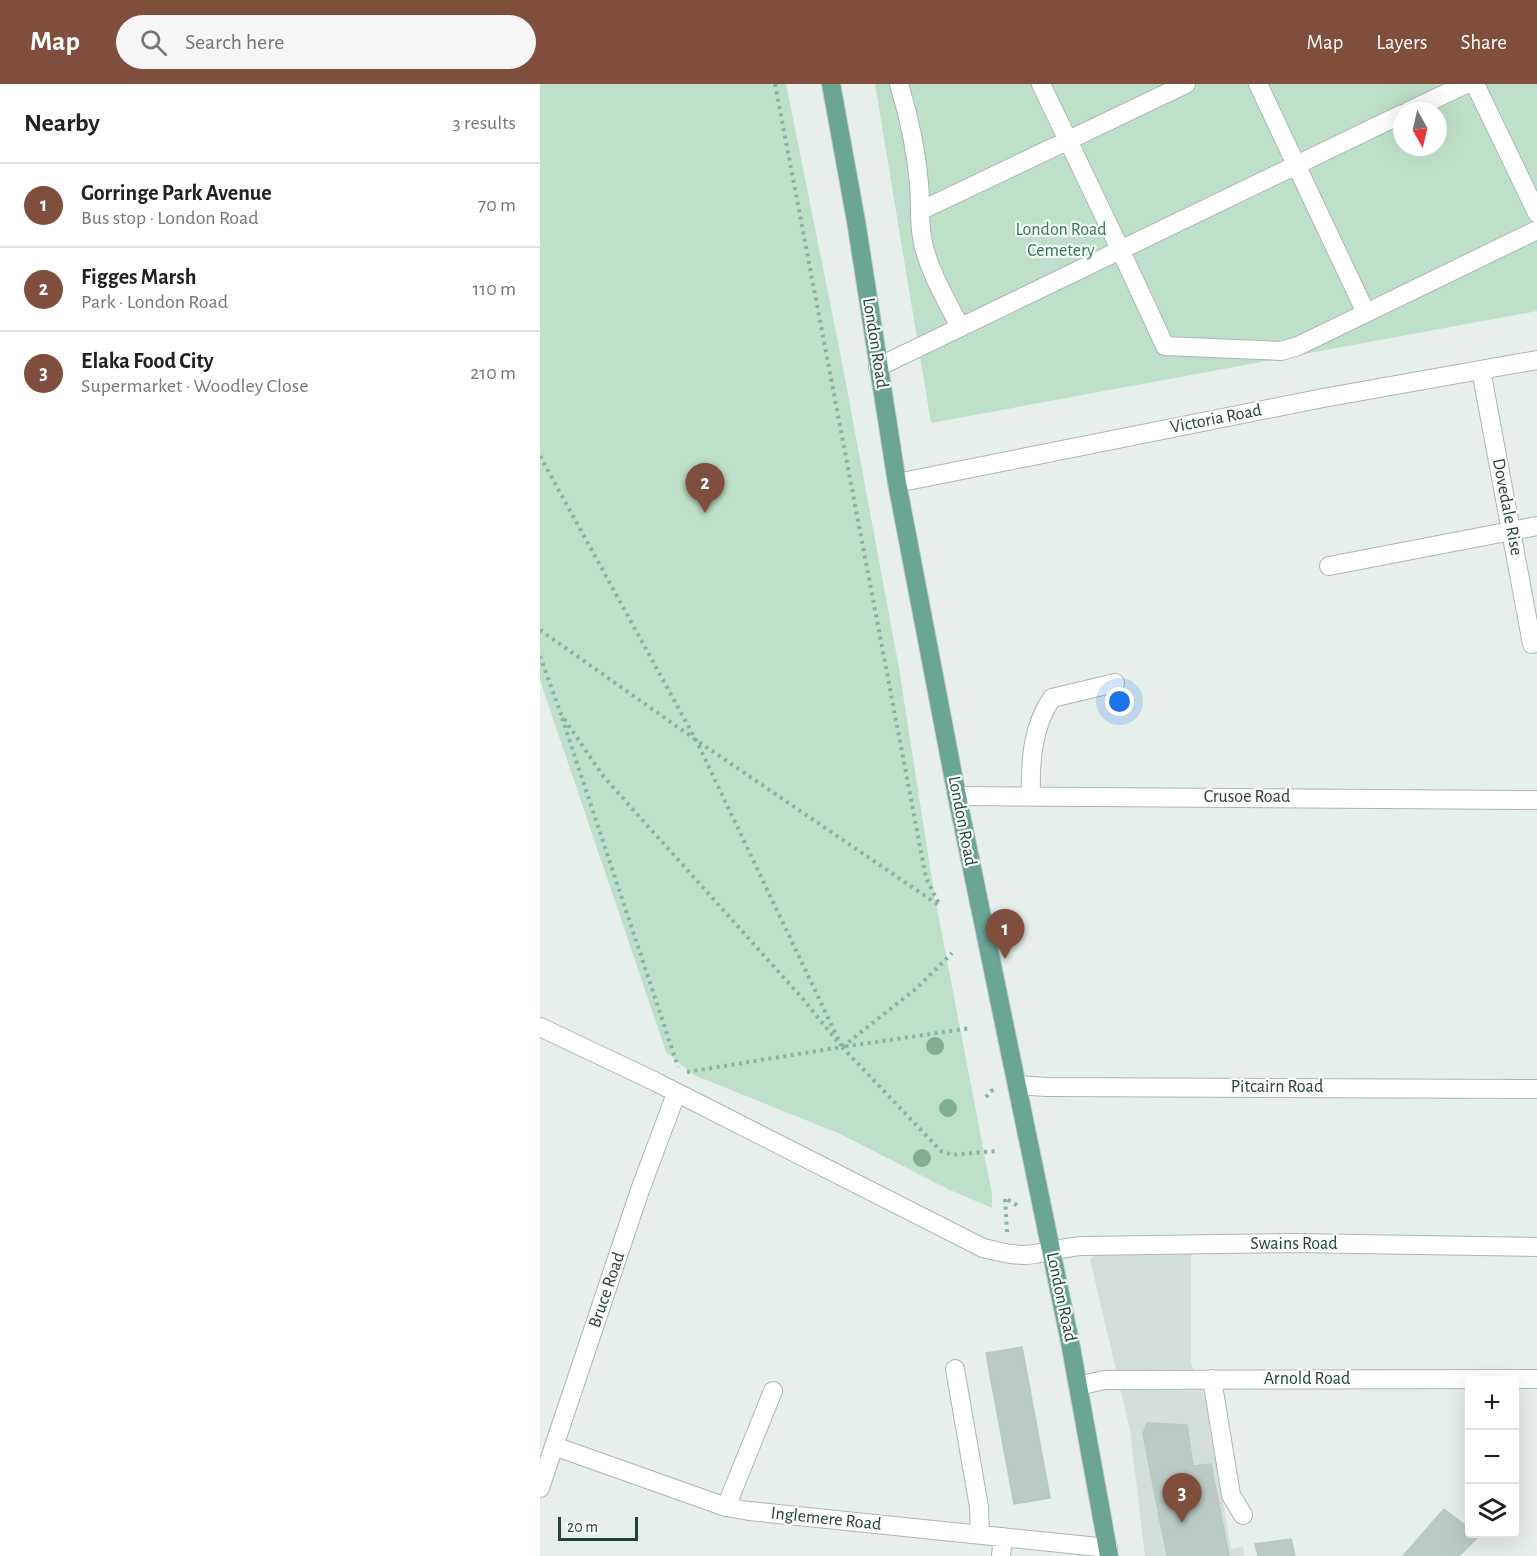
<!DOCTYPE html>
<meta charset="utf-8">
<style>
body{margin:0;font-family:"Alegreya Sans",sans-serif;background:#f6f6f6;color:#222}
.controls{position:absolute;right:18px;bottom:18px;display:grid;overflow:hidden;border-radius:6px;box-shadow:0 6px 24px #0002}
.controls button{width:54px;height:54px;display:grid;place-items:center;padding:0;border:0;border-bottom:2px solid #e0e0e0;background:#fff;color:#222;font:30px sans-serif}
.compass{position:absolute;left:853px;top:18px;width:54px;height:54px;border-radius:50%;background:#fff;box-shadow:0 6px 24px #0002;rotate:172deg}
.scale{position:absolute;left:18px;bottom:15px;width:80px;box-sizing:border-box;padding-left:6px;border:3px solid #24423a;border-top:0;font-size:16px;line-height:21px;white-space:nowrap;color:#24423a;-webkit-text-stroke:4px #f7fbf9;paint-order:stroke}
.you{position:absolute;left:580px;top:618px;width:21px;height:21px;margin:-15px;border:4px solid #fff;border-radius:50%;background:#1a73e8;box-shadow:0 0 0 9px #1a73e833}
.badge{display:grid;place-items:center;width:39px;height:39px;border-radius:50%;background:#804e3d;color:#fff;font-size:20px;font-weight:700}
.pin{position:absolute;translate:-50% -50px;filter:drop-shadow(0 2px 3px #0008)}
.pin::after{content:'';position:absolute;top:32px;width:21px;height:18px;background:inherit;clip-path:polygon(0 0,100% 0,50% 100%)}
.list{margin:0;padding:0;list-style:none}
h2{display:flex;justify-content:space-between;align-items:center;height:78px;margin:0;padding:0 24px;font-size:26px}
h2 small{font-size:20px;font-weight:400;color:#767676}
.list li{display:grid;grid-template-columns:39px 1fr auto;gap:18px;align-items:center;box-sizing:border-box;height:84px;padding:0 24px;border-top:2px solid #e0e0e0}
.list b{display:block;font-size:22px;white-space:nowrap}
.list p{margin:0;font-size:20px;white-space:nowrap;color:#767676}
.list em{font-size:20px;font-style:normal;color:#767676}
.icon{flex:none;width:33px;height:33px;fill:none;stroke:currentColor;stroke-width:2;stroke-linecap:round;stroke-linejoin:round}
.map{position:relative;flex:none;width:997px;height:1472px;overflow:hidden}
header{display:flex;align-items:center;gap:36px;box-sizing:border-box;height:84px;padding:0 30px;background:#804e3d;color:#fff}
header strong{font-size:28px}
nav{display:flex;gap:33px;margin-inline-start:auto;font-size:21px}
.search{width:420px;height:54px;background:#f6f6f6;display:flex;align-items:center;gap:15px;box-sizing:border-box;padding:0 21px;border-radius:33px;color:#767676;font-size:22px}
main{display:flex}
aside{flex:1;background:#fff}
.map>svg:first-child{display:block}
</style>
<header>
<strong>Map</strong>
<div class="search"><svg class="icon" aria-label="search" viewBox="0 0 24 24"><circle cx="10" cy="10" r="6"/><path d="M15 15l6 6"/></svg>Search here</div>
<nav><a>Map</a><a>Layers</a><a>Share</a></nav>
</header>
<main>
<aside>
<h2>Nearby<small>3 results</small></h2>
<ul class="list">
<li><span class="badge">1</span><div><b>Gorringe Park Avenue</b><p>Bus stop · London Road</p></div><em>70 m</em></li>
<li><span class="badge">2</span><div><b>Figges Marsh</b><p>Park · London Road</p></div><em>110 m</em></li>
<li><span class="badge">3</span><div><b>Elaka Food City</b><p>Supermarket · Woodley Close</p></div><em>210 m</em></li>
</ul>
</aside>
<div class="map">
<svg width="997" height="1472" viewBox="0 0 997 1472">
<rect width="100%" height="100%" fill="#e6efeb"/>
<!-- built -->
<path fill="#d4dfda" d="M651,1169v110l14,34 26,152 12,-2 1,9h-99l-15,-126 -40,-171 6,-5z"/>
<!-- green -->
<path fill="#bfe0c8" fill-rule="evenodd" d="M0,0h246l55,273 58,311 35,225 58,301v14l-42,-18 -112,-57 -144,-58 -28,-23 -126,-372z
M335,0h662v227l-606,112zM862,27h36v36h-36z"/>
<!-- building -->
<path fill="#bbcac4" stroke="#b8c9c2" stroke-width="1.5" d="M482,1263l28,151 -36,6 -28,-151z
M607,1339l40,2 6,41 18,-2 18,92h-62l-24,-122z
M904,1425l26,20v5h5l4,2 -20,20h-56z
M751,1455l4,17h-37l-3,-12z"/>
<g fill="none" stroke-linecap="round" stroke-linejoin="round">
<!-- minor casing -->
<g stroke="#a8b8b2" stroke-width="20">
<path id="minor" d="M359,0c10,33 17,65 20,99 2,22 -1,43 5,64 7,28 23,54 36,80
M501,0l79,165 45,97 116,5 17,-5 239,-116
M718,0l108,229
M935,0l62,129
M869,27l57,-27
M380,127l266,-127
M338,283l524,-253
M941,286l51,274
M357,399l426,-85 214,-38
M789,482l208,-40
M417,712l580,4
M491,712c-1,-34 1,-69 21,-98l63,-15
M0,943l114,54 329,167c17,4 34,9 52,6 16,-3 31,-7 47,-8l213,-3 242,4
M477,1001l30,2 490,2
M415,1285l24,138 1,28
M672,1295l19,116 12,20
M538,1302l26,-6 433,-1
M14,1362l172,61 23,4 359,37
M0,1404l100,-298 36,-96
M186,1423l47,-116
M461,1472l2,-19"/>
</g>
<!-- major casing -->
<g stroke="#c2cac8" stroke-width="20">
<path id="major" d="M291,0l25,137 41,262 60,313 113,546 39,214"/>
</g>
<!-- path -->
<path stroke="#86b3a5" stroke-width="4" stroke-dasharray="3 4.5" stroke-linecap="butt" d="M235,0l151,794 14,28
M0,372l156,284 146,307 129,-19
M0,546l156,110 244,166
M0,572l21,58 42,62 200,223 34,42
M22,634l116,349
M302,963l99,104 11,4 44,-4
M147,988l155,-25 75,-59 35,-35
M446,1013l5,-6 6,-2
M467,1148l-2,-34 13,8"/>
<!-- minor -->
<use href="#minor" stroke="#fff" stroke-width="18"/>
<!-- major -->
<use href="#major" stroke="#6aa596" stroke-width="18"/>
</g>
<!-- trees -->
<g fill="#80af93">
<circle cx="395" cy="962" r="9"/>
<circle cx="408" cy="1024" r="9"/>
<circle cx="382" cy="1074" r="9"/>
</g>
<g text-anchor="middle" dominant-baseline="central" stroke-width="4.5" stroke-linejoin="round" paint-order="stroke">
<!-- park labels -->
<g font-size="18" fill="#2d7a4b" stroke="#f7fbf9">
<text x="521" y="146">London Road<tspan x="521" dy="21">Cemetery</tspan></text>
</g>
<!-- street labels -->
<g font-size="18" fill="#24423a" stroke="#f7fbf9">
<text transform="translate(335 259) rotate(81)">London Road</text>
<text transform="translate(676 335) rotate(-11)">Victoria Road</text>
<text transform="translate(967 423) rotate(79)">Dovedale Rise</text>
<text x="707" y="713">Crusoe Road</text>
<text transform="translate(422 737) rotate(79)">London Road</text>
<text x="737" y="1003">Pitcairn Road</text>
<text x="754" y="1160">Swains Road</text>
<text transform="translate(67 1206) rotate(-71)">Bruce Road</text>
<text transform="translate(521 1213) rotate(78)">London Road</text>
<text x="767" y="1295">Arnold Road</text>
<text transform="translate(286 1435) rotate(6)">Inglemere Road</text>
</g>
</g>
</svg>
<div class="controls">
<button>+</button>
<button>−</button>
<button><svg class="icon" aria-label="layers" viewBox="0 0 24 24"><path d="M12 4l9 5-9 5-9-5zM3 14l9 5 9-5"/></svg></button>
</div>
<svg class="compass" viewBox="-18 -18 36 36"><path d="M0-13l5 13h-10z" fill="#e53935"/><path d="M0 13l5-13h-10z" fill="#767676"/></svg>
<div class="scale">20 m</div>
<div class="you"></div>
<div class="pin badge" style="left:465px;top:875px">1</div>
<div class="pin badge" style="left:165px;top:429px">2</div>
<div class="pin badge" style="left:642px;top:1439px">3</div>
</div>
</main>
